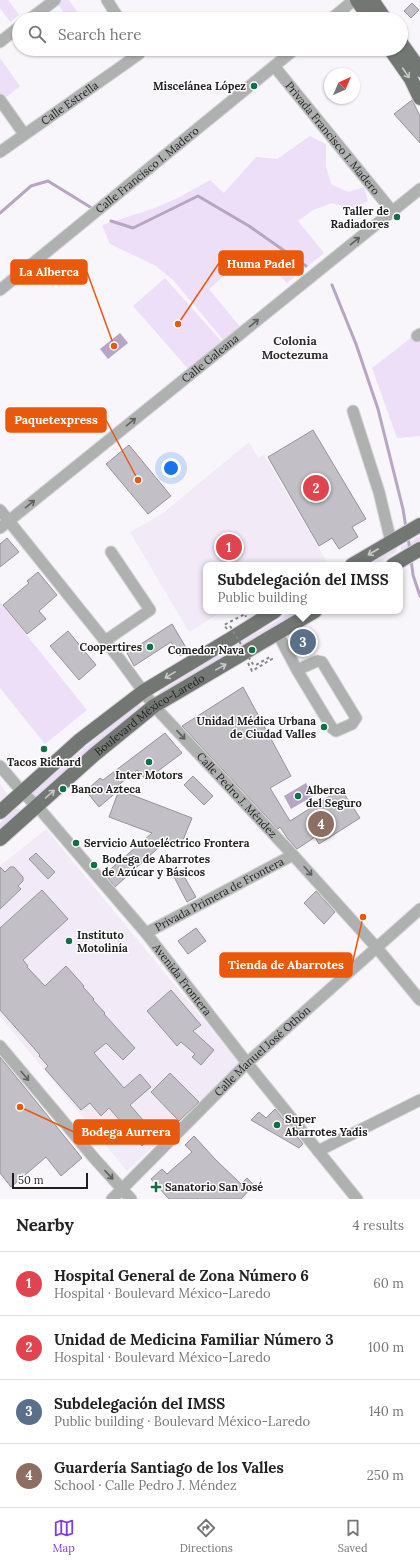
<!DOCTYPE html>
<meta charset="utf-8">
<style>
body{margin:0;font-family:Lora,serif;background:#f2f2f2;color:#222}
.compass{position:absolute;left:324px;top:68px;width:36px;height:36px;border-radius:50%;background:#fff;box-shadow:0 1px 3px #0004;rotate:44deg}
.scale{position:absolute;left:12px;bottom:10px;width:76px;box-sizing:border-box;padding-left:4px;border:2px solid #1f1e20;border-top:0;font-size:11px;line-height:14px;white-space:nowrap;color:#1f1e20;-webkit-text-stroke:3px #fff;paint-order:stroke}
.you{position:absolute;left:171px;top:468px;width:14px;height:14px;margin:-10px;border:3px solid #fff;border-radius:50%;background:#1a73e8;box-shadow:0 0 0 6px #1a73e833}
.badge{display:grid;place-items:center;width:26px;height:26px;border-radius:50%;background:#7c3aed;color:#fff;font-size:13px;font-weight:700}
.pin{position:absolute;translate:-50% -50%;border:2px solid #fff;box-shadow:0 1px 4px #0006}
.popup{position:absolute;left:203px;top:562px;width:200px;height:52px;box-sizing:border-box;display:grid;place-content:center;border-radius:8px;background:#fff;filter:drop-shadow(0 1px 3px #0005);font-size:13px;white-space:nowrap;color:#767676}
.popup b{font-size:15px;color:#222}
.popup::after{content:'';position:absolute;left:50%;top:100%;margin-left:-8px;border:8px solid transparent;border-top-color:#fff}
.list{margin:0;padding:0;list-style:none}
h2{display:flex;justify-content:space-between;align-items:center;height:52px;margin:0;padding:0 16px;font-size:17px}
h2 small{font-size:13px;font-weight:400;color:#767676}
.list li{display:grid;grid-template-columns:26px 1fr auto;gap:12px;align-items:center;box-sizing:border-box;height:64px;padding:0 16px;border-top:1px solid #e0e0e0}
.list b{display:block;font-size:15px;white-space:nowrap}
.list p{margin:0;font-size:13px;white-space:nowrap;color:#767676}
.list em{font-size:13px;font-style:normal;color:#767676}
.icon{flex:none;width:22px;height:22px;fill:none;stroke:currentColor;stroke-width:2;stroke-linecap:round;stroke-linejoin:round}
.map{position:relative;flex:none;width:420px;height:1199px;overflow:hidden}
.search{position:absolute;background:#fff;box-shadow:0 1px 3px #0004;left:12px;right:12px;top:12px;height:44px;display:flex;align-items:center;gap:10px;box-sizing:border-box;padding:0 14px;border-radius:22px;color:#767676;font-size:15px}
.sheet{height:308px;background:#fff}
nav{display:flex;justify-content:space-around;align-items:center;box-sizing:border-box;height:56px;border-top:1px solid #e0e0e0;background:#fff;font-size:11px;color:#767676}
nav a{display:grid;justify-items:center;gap:2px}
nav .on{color:#7c3aed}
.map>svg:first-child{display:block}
</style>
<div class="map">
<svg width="420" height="1199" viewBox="0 0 420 1199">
<rect width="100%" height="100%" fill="#f8f5fb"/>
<!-- built -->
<path fill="#f2eaf7" d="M249,442l9,16 6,-3 63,107 -3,3h-118v46h17l-34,21 -59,-100 32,-18z
M0,784l8,11 -8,7z
M46,829l194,235 -113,107 -127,-155v-150z"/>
<!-- green -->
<path fill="#eddff7" d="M0,0h8l11,15 -9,7 -10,-14z
M63,0h6l13,19h-14l-10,-15z
M0,58l20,28 -17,14 -3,-4z
M310,136l16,8v23l5,17 17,8 16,-5 4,14 -15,8 -21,-6 -19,7 -15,11 26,32 -37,30 -31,-30 -20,12 -27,24 32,39 -16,14 -51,-61 -18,-15 -46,-22 -8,-19 50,-16 26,-11 32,-18 14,13 32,-36 21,2z
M165,278l57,64 -32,29 -57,-65z
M420,331v105l-23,2 -25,-70z
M420,536v4l-19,11v-4z
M397,548l-1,4 -21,13h-7z
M0,602l87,108 -42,34 -45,-56z
M294,611h8l-142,84 -1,-3 50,-31z
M139,705l4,2 -60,49 -47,41 -4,-2v-2l81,-69z
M17,808l3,1 1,3 -21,18v-7z"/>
<!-- water -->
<path fill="#b6a5c3" d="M120,333l8,10 -20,16 -8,-10z
M306,783l7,13 -22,13 -7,-13z"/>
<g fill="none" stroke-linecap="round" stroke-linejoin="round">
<!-- stream -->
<path stroke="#b6a5c3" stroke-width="3" d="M0,213l31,-27 17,-5 47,29
M111,221l22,7 65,-32 51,30 57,40
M332,285l24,59 22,65 25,100 3,19
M408,538l2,12
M411,559l2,16 7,21"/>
</g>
<!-- building -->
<path fill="#c3bfc6" stroke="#969399" d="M412,3l7,7 -8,8 -7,-7z
M412,100l8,16v27l-26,-29z
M313,430l53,89 -14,8 6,10 -19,12 -7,-11 -13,8 -51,-89z
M129,445l42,51 -23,18 -42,-50z
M7,538l12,14 -19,15v-23z
M38,572l19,23 -18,16 7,8 -19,15 -24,-29 26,-22 -2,-2z
M172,624l16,27 -8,5 -9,-14 -37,24 -7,-13z
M68,631l28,34 -17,15 -29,-34z
M243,687l48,89 -21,12 20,33 51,-32 19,29 -41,26 -4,-7 -18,12 -9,-10 -8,-12 -2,2 -96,-103z
M165,733l17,20 -36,27 -9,-10 -22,18 4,2 -20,17 -13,-16 14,-13 3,2z
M193,776l20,20 -9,9 -20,-20z
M119,790l73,28 -11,27 -14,-5 -52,47 -10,-13 47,-41 -43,-16z
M36,853l19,19 -7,7 -19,-20z
M0,867l5,5 5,-5h4l9,10v4l-5,5 3,3 -21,20z
M181,871l15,26 -9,5 -14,-27z
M42,890l26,29 -45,41 5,6 -1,1 18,19 21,-20 18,20 -1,1 11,12 -1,1 12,13 -1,1 31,34 -12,12 -17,-17 -12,10 30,35 16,-14 11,13 -21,18 25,29 -13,12 -33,-38 -8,8 -11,-13 -9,7 -36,-41 3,-3 -9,-10 1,-1 -40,-45v-82z
M316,891l19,21 -11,12 -20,-21z
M196,928l10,13 -18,13 -10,-13z
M171,990l30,35 -8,6 21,19 -13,15 -9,-8 3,-3 -14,-12 -4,4 -30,-35z
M0,1057l82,101 -21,18 -15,-19 -35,30 -11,-14z
M170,1073l29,29 -20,19 -28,-29z
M275,1109l28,35 -4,4 -48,-28 8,-8 7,6z
M194,1136l21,23 26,25 6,-6 7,7 -13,14h-72l-18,-20 11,-10 5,5 25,-22 -7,-7z"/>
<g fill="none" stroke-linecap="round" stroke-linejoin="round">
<!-- minor casing -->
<g stroke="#d5d3d8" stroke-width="13">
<g id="minor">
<path d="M107,0l12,19"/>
<path d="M30,19l25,-19"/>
<path d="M331,19l23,-19"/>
<path d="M0,42l19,-15"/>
<path id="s1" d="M274,66l118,145"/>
<path d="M0,100l24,34"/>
<path id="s2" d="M0,152l139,-98 -3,-5"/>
<path id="s3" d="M0,290l295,-241"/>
<path d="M417,336l3,-2"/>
<path d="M353,411l26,81 12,50"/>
<path id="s4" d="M0,510l118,147 36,49 139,149 84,93 43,52"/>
<path id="s5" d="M0,528l420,-339"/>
<path d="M278,634l19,36 35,58 4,3 16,-7 4,-6 -34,-56 -5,-1 -20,9"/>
<path d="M105,641l45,-31 -39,-58"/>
<path id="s6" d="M0,766l23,27 14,13 109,127 101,130 110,136"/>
<path id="s7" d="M146,933l147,-78"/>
<path d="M0,1046l94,112 37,41"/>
<path d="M318,1151l102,-51"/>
<path id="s8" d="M112,1199l135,-136 173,-154"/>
</g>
</g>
<!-- major casing -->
<g stroke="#d5d3d8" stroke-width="16">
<g id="major">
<path d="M357,0l13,19"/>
<path d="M372,0l13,19"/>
<path d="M401,43l19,27"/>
<path d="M390,49l21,30 9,19"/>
<path d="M352,565l68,-40"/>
<path d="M393,565l27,-16"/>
<path d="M0,812l80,-72 64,-49 88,-53 43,-27"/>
<path id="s9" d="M0,839l95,-85 59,-48 161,-95"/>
</g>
</g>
<!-- path -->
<path stroke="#878589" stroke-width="2" stroke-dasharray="3 3" stroke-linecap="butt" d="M227,629l-3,-4 21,-11 1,3
M248,663l4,8 20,-12 -2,-2 -16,9"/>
<!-- minor -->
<use href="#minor" stroke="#aeb1af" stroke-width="11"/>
<!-- major -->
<use href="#major" stroke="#727774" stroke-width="14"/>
<!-- path-bridge -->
<path stroke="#878589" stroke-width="2" stroke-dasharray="3 3" stroke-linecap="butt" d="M230,626l24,40"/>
</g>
<!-- one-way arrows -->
<defs><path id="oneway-shaft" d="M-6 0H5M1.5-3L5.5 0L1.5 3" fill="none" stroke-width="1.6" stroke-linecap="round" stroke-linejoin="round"/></defs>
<g stroke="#c7c9c7">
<use href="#oneway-shaft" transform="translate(406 73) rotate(56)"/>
<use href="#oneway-shaft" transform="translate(373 552) rotate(150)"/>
<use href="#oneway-shaft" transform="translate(221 667) rotate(-29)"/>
<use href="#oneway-shaft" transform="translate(170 675) rotate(149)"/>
<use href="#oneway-shaft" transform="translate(50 794) rotate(-42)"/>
</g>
<g stroke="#5f6060">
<use href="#oneway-shaft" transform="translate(355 241) rotate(-39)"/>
<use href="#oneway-shaft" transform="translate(254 323) rotate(-39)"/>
<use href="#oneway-shaft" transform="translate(131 422) rotate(-39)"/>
<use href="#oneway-shaft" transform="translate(30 504) rotate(-39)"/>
<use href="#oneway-shaft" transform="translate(181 735) rotate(47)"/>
<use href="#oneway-shaft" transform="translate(308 871) rotate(48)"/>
<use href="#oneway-shaft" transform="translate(25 1076) rotate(50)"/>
<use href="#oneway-shaft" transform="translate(109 1175) rotate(47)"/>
</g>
<!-- markers -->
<g fill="#0d7047" stroke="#fff" stroke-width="1.5">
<circle cx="254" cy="86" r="4"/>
<circle cx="397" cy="217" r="4"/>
<circle cx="150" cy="647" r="4"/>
<circle cx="252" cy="650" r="4"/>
<circle cx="324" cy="727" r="4"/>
<circle cx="44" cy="749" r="4"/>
<circle cx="149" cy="762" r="4"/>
<circle cx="63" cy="789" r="4"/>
<circle cx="298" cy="796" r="4"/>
<circle cx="76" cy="843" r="4"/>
<circle cx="94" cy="865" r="4"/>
<circle cx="69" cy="941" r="4"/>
<circle cx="277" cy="1125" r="4"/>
<path d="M154 1181h4v4h4v4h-4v4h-4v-4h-4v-4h4z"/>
</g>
<g text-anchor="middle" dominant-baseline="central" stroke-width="3" stroke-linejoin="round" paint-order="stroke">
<!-- poi labels -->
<g font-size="11" font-weight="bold" fill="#1f1e20" stroke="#fff" text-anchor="start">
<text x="246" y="86" text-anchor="end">Miscelánea López</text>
<text x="389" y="211" text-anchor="end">Taller de<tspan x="389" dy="13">Radiadores</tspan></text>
<text x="142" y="647" text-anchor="end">Coopertires</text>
<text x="244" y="650" text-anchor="end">Comedor Nava</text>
<text x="316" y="721" text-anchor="end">Unidad Médica Urbana<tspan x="316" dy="13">de Ciudad Valles</tspan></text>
<text x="44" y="762" text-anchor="middle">Tacos Richard</text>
<text x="149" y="775" text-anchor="middle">Inter Motors</text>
<text x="71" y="789">Banco Azteca</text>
<text x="306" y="790">Alberca<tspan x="306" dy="13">del Seguro</tspan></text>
<text x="84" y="843">Servicio Autoeléctrico Frontera</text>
<text x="102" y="859">Bodega de Abarrotes<tspan x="102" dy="13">de Azúcar y Básicos</tspan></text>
<text x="77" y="935">Instituto<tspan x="77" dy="13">Motolinía</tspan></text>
<text x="285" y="1119">Super<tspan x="285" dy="13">Abarrotes Yadis</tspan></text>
<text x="165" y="1187">Sanatorio San José</text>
</g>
<!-- street labels -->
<g font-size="11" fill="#1f1e20" stroke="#fff">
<text stroke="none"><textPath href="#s2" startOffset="85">Calle Estrella</textPath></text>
<text stroke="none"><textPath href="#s1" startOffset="93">Privada Francisco I. Madero</textPath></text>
<text stroke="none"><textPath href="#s3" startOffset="190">Calle Francisco I. Madero</textPath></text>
<text stroke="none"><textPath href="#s5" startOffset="270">Calle Galeana</textPath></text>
<text stroke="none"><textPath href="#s9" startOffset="195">Boulevard México-Laredo</textPath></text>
<text stroke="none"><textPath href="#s4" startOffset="371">Calle Pedro J. Méndez</textPath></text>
<text stroke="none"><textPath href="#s7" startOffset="83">Privada Primera de Frontera</textPath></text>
<text stroke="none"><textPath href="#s6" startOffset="281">Avenida Frontera</textPath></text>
<text stroke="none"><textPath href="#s8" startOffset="211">Calle Manuel José Othón</textPath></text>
</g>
<!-- neighbourhood labels -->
<g font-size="12" font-weight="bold" fill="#2c292e" stroke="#fff">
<text x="295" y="340">Colonia<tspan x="295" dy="14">Moctezuma</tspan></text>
</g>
</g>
<!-- callouts -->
<path fill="none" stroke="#e8590c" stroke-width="1.5" d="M178 324L219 263M114 346L87 272M138 480L106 420M363 917L352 965M20 1107L74 1132"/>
<g fill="#e8590c" stroke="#fff" stroke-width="1.5">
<circle cx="178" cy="324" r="4"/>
<circle cx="114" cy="346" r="4"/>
<circle cx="138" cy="480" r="4"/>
<circle cx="363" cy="917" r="4"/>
<circle cx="20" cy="1107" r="4"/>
</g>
<g fill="#e8590c" stroke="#e8590c" stroke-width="1.5">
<rect x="219" y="251" width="84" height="24" rx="4"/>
<rect x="11" y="260" width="76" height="24" rx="4"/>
<rect x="6" y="408" width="100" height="24" rx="4"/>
<rect x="220" y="953" width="132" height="24" rx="4"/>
<rect x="74" y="1120" width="105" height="24" rx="4"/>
</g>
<g font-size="12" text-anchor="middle" font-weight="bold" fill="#fff">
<text x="261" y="268">Huma Padel</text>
<text x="49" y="276">La Alberca</text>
<text x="56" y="424">Paquetexpress</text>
<text x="286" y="969">Tienda de Abarrotes</text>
<text x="126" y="1136">Bodega Aurrera</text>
</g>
</svg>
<svg class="compass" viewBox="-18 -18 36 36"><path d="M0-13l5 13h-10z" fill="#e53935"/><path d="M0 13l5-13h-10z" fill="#767676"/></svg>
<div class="scale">50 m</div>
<div class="you"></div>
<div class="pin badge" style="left:229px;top:547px;background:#e0444e">1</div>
<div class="pin badge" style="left:316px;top:488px;background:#e0444e">2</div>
<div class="pin badge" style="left:303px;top:642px;background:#5c6f8a">3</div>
<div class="popup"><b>Subdelegación del IMSS</b>Public building</div>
<div class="pin badge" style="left:321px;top:824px;background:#8d6e63">4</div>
<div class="search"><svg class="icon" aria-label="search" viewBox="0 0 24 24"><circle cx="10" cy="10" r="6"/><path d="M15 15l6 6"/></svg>Search here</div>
</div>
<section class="sheet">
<h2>Nearby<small>4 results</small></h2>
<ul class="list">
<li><span class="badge" style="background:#e0444e">1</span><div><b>Hospital General de Zona Número 6</b><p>Hospital · Boulevard México-Laredo</p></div><em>60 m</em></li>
<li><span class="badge" style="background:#e0444e">2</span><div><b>Unidad de Medicina Familiar Número 3</b><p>Hospital · Boulevard México-Laredo</p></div><em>100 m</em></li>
<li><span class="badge" style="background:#5c6f8a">3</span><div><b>Subdelegación del IMSS</b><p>Public building · Boulevard México-Laredo</p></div><em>140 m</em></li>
<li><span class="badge" style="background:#8d6e63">4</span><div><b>Guardería Santiago de los Valles</b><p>School · Calle Pedro J. Méndez</p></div><em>250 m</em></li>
</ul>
</section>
<nav>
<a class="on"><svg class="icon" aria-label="map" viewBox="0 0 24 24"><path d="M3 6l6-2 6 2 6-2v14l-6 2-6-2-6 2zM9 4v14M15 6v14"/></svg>Map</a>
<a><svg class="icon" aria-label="directions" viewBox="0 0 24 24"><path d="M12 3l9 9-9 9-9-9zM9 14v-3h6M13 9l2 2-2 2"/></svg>Directions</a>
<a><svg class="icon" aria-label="saved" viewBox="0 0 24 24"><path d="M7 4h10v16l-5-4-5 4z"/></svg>Saved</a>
</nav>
